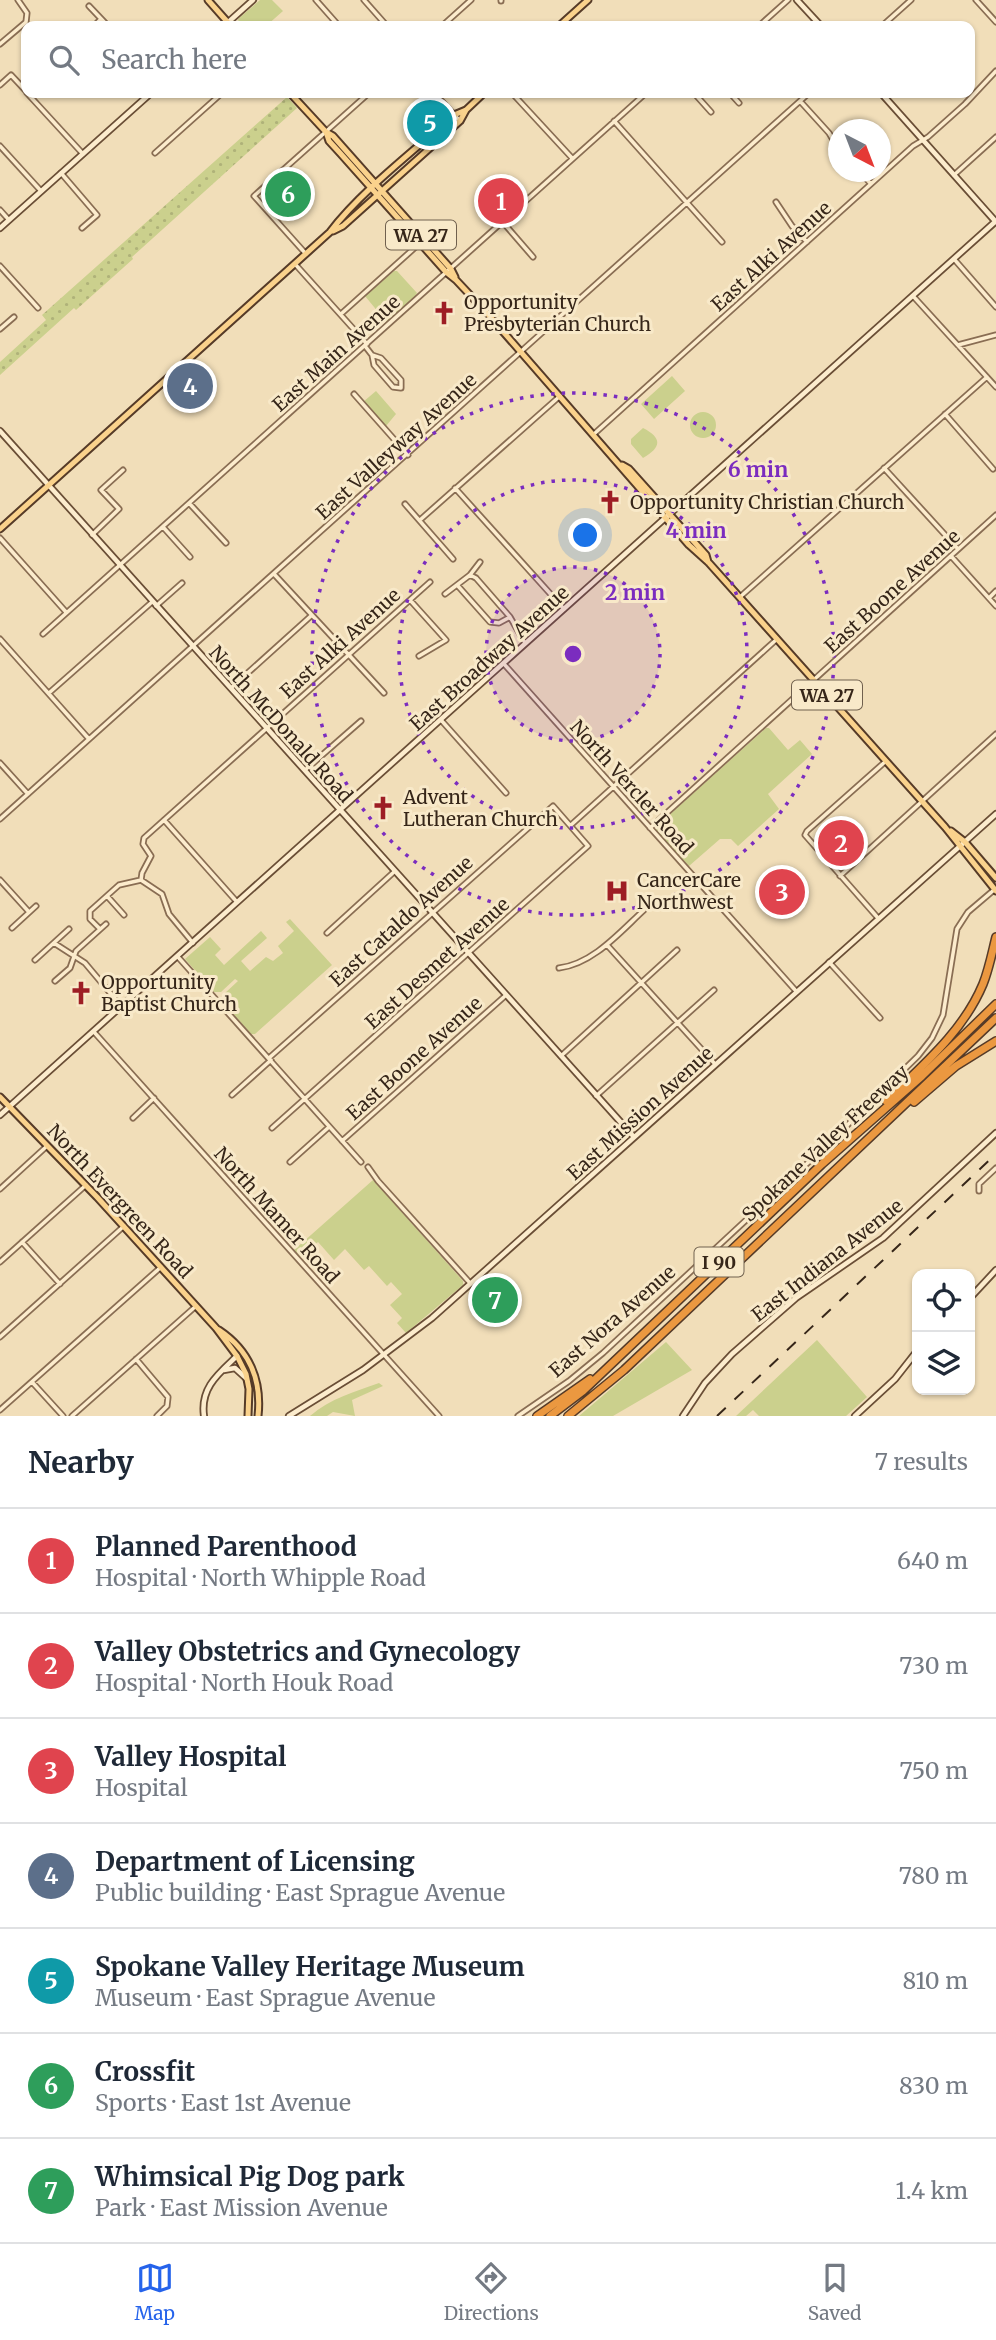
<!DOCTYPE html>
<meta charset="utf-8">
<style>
body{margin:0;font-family:Merriweather,serif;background:#f2f2f3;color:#1f2937}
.controls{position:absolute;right:21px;bottom:21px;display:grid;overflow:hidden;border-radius:14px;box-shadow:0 2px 5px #0004}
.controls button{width:63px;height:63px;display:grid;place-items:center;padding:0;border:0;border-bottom:2px solid #e0e1e3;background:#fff;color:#1f2937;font:35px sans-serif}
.compass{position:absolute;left:828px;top:119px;width:63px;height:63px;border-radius:50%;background:#fff;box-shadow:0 2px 5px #0004;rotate:138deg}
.you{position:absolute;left:586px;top:536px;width:24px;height:24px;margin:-18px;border:5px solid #fff;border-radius:50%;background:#1a73e8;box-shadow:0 0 0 10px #1a73e833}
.badge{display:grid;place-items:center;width:46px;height:46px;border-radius:50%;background:#2563eb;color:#fff;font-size:23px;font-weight:700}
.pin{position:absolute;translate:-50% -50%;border:4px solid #fff;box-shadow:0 2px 7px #0006}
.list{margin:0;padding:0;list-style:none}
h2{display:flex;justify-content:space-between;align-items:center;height:91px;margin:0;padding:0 28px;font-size:30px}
h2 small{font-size:23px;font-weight:400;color:#747a83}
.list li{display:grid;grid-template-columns:46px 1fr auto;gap:21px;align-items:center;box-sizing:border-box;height:105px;padding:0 28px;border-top:2px solid #e0e1e3}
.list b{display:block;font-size:26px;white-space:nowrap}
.list p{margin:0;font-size:23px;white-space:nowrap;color:#747a83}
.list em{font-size:23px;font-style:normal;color:#747a83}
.icon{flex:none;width:38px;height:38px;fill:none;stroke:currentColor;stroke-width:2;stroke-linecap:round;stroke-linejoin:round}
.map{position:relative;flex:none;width:996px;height:1416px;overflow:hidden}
.search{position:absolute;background:#fff;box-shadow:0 2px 5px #0004;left:21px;right:21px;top:21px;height:77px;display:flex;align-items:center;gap:18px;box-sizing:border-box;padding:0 24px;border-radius:14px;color:#747a83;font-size:26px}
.sheet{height:826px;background:#fff}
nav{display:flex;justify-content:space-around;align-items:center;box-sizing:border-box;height:98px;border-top:2px solid #e0e1e3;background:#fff;font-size:19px;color:#747a83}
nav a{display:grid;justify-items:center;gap:4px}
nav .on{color:#2563eb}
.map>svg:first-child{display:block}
</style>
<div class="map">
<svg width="996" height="1416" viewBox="0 0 996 1416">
<defs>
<pattern id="park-dots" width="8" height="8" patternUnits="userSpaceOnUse" patternTransform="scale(1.75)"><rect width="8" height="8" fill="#cbd08d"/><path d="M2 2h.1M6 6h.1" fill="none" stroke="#afb279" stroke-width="1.8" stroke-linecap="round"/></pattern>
</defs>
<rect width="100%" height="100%" fill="#f1deb9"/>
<!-- grass -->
<path fill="#cbd08d" d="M260,0h12l11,11 -17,15h-26l-2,-7z
M394,271h3l20,22 -6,9 -23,22 -23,-28z
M672,376l13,15 -31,28 -13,-15z
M376,391l20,23 -10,12 -23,-24z
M690 425a13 13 0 1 1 26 0a13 13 0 1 1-26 0Z
M643,428c20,10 18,20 0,30l-12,-14v-5z
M766,728h3l19,22 12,-10 12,14 -44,40 11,15 -41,37 -7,-7h-11l-31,27 -33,-35 1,-5z
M290,919l42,46 -77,69h-4l-28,-32 1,-8 14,-13 -3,-2 -14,13h-7l-29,-33 25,-22 11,12 -6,6 9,10 37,-34 6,7 -26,23 9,10 16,-14 7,4 10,-8 -5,-7 16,-15 -8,-9z
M373,1180l90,101v4l-57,48 -9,-10 5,-5 -12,-13 12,-11 -11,-12 -4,4 -18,-20 -5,4 -19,-21 -11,11 -16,-18 -17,15 -7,-7z
M817,1340l50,57 -21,19h-87l-6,-6 -7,6h-10z
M666,1342l26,28 -79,46h-34z
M379,1383l4,3 -31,14 3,16 -22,-4 -6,4h-17c21,-18 44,-24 69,-33z"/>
<!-- park -->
<path fill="url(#park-dots)" d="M287,97l10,11 -165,149 1,2 -57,51 -2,-2 -74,67v-13l46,-42 -4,-5z"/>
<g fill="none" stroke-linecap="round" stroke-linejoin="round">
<!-- street casing -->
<g stroke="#896d53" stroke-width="7">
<path id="street" d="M316,0l23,26
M364,0l23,26
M976,0l20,22
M501,1v-1
M89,6l19,20
M94,26l7,-7
M442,26l29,-26
M759,26l29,-26
M882,26l29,-26
M0,44l26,-22 1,-9 -9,-13
M0,85l11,-10 15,16
M27,93l56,61
M434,93l26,28
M512,93l60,65
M694,93l17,19
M730,93l9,10
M800,101l29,32 9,15
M614,121l108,121
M0,146l41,45
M155,153l67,-60
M860,172l11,12
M61,173l36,42 -15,13
M954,175l42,-38
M482,198l51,59
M776,202l16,24 15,16
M0,210l9,10
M306,254l-52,-58 115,-103
M954,259l42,48
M295,264l72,80
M0,266l38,42
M913,296l83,91
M341,314l79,-71
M0,329l14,-12
M958,345l38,-10
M365,346l7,9 9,3 20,22v8l-8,-1 -19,-22 -2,-10
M354,394l54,61
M945,414l48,55
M594,434l319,-288 15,-9 37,-33 31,-33
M884,468l74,81
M455,488l109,121
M189,503l37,40
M405,504l48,55
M420,520l140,-124
M163,527l27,30
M92,535l27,-26 -18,-19 22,-20
M0,538l66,74
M951,556l45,50
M274,574l110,119
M470,575l6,3 34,39 15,26
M458,586l32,36 9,1 11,-6
M445,594l25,-19 10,-13
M740,597l247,-220
M989,598l7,-7
M410,600l36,40 -27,16
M156,606l26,-23
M43,634l603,-541
M0,639l89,100
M504,664l292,327
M231,688l81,-73
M49,693l103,-91
M441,720l65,73
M0,763l28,31
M305,770l56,-49
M0,819l809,-726
M164,820l73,82
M571,825l206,-186
M650,828l346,-313
M840,876l156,-142
M0,880l29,32
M141,880l1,-7 9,-17 -8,-12 1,-6 286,-256
M107,896l17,19
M878,918l-73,-83 2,-4 79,-70
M12,928l24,-22
M100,929l-10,-10v-8l29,-26 22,-5 21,14 7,20 24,29
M327,933l68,-62
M54,943l31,20 37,44
M607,945l108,119
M178,957l183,205
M35,960l34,-31
M829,962l51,56
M559,968c34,-4 61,-36 85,-58
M55,981l15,-13 6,-17 30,-27
M94,1032l345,384
M561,1056l116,-106
M269,1058l284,-252 35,40 -316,282
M232,1095l39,-35
M596,1096l118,-106
M133,1118l21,-20
M342,1141l163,-145
M290,1162l39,-35
M368,1167l10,14 92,102
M0,1189l47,-43
M979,1191v-7l17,-16
M22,1242l38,42
M0,1262l86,-77
M0,1337l124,-111
M136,1359l32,38 -1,9 -10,10
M32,1382l31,34
M0,1410l161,-143
M72,1416l124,-110
M518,1416l51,-35 34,-28 225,-209 90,-88 14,-18 11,-23 14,-86 11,-17 27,-23"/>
</g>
<!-- secondary casing -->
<g stroke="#6a4e36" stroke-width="8">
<path id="secondary" d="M797,0l24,26
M224,26l29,-26
M881,93l115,129
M0,228l151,-135
M0,431l634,706
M0,1115l996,-894
M970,1298l26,-28
M224,1370l11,-2 11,10
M204,1416c-4,-28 14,-42 33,-60
M289,1416l74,-46 69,-52 564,-504
M683,1416l22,-33 27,-29 64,-56 87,-60 113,-105
M855,1416l40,-37 22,-28"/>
</g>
<!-- primary casing -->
<g stroke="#563b28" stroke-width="9">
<path id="primary" d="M208,0l23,26
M559,26l29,-26
M290,93l36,39 7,4 118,133 4,8
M326,132l3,9 11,12 106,119 10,8 30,32 203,233 20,18 236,264 51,64
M333,231l10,-5 117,-105 6,-11
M622,465l7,4 77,86 2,7
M0,529l330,-297c31,-41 85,-82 124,-117l12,-5 18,-17
M951,831l14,11 31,36
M0,1097l97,100 119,131 21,28 9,18 3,15 -1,27
M219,1330c30,20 43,50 39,86"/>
</g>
<!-- highway casing -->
<g stroke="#563b28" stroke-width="10">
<path id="highway" d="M886,1101c36,-35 77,-69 97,-117 6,-15 9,-31 13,-47
M914,1102l42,-36 40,-25
M537,1416l53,-37
M550,1416l33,-25 239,-227 100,-88 74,-72
M568,1416l56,-46 372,-352"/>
</g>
<!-- street -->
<use href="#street" stroke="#fceccd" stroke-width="3.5"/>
<!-- secondary -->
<use href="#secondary" stroke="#fceccd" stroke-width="4.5"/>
<!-- primary -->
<use href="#primary" stroke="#fad28c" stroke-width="5"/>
<!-- highway -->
<use href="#highway" stroke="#eb9840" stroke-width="7"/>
<!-- rail -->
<path stroke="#362619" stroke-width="2" stroke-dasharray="12 12" stroke-linecap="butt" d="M717,1416l279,-262"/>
</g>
<!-- distance rings -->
<circle cx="573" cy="654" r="87" fill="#7b2cbf" fill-opacity=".12"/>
<g fill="none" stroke="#7b2cbf" stroke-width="3.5" stroke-dasharray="3.5 7">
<circle cx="573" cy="654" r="87"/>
<circle cx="573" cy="654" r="174"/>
<circle cx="573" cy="654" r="261"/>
</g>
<!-- icons -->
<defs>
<g id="church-bare" transform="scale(1.89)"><path d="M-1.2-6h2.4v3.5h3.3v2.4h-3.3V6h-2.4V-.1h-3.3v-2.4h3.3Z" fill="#9d1d24" stroke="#f8e9c9" stroke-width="2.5" paint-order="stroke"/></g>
<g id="hospital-bare" transform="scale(1.89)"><path d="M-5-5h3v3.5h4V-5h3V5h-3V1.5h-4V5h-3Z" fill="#9d1d24" stroke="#f8e9c9" stroke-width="2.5" paint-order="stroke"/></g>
</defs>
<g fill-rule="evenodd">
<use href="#church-bare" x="444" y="313"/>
<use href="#church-bare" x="610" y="502"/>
<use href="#church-bare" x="383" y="808"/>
<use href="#hospital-bare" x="617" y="891"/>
<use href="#church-bare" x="81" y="993"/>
</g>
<g text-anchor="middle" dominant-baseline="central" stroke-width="6" stroke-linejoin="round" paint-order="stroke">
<!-- shield labels -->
<g fill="#f8e9c9" stroke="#70604e" stroke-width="2">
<rect x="386" y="220.5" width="70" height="29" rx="5"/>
<rect x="792" y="680.5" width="70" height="29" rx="5"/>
<rect x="694.5" y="1247.5" width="49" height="29" rx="5"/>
</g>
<g font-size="18" font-weight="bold" fill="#362619">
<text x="421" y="235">WA 27</text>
<text x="827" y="695">WA 27</text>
<text x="719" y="1262">I 90</text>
</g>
<!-- street labels -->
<g font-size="19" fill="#362619" stroke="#f8e9c9">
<text transform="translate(771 256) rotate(-42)">East Alki Avenue</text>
<text transform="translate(336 353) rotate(-42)">East Main Avenue</text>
<text transform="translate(396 446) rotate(-42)">East Valleyway Avenue</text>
<text transform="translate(892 591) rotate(-42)">East Boone Avenue</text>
<text transform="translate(340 643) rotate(-42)">East Alki Avenue</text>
<text transform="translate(489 658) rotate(-42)">East Broadway Avenue</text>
<text transform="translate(281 724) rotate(48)">North McDonald Road</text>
<text transform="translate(632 787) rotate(48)">North Vercler Road</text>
<text transform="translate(401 921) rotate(-42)">East Cataldo Avenue</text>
<text transform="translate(437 963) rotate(-42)">East Desmet Avenue</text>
<text transform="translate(414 1058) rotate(-42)">East Boone Avenue</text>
<text transform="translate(640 1113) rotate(-42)">East Mission Avenue</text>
<text transform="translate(825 1143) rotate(-43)">Spokane Valley Freeway</text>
<text transform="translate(120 1201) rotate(47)">North Evergreen Road</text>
<text transform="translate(277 1215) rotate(48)">North Mamer Road</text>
<text transform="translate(827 1260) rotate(-38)">East Indiana Avenue</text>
<text transform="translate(612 1321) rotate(-41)">East Nora Avenue</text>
</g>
<!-- poi labels -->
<g font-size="19" fill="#362619" stroke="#f8e9c9" text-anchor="start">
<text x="464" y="302">Opportunity<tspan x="464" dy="22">Presbyterian Church</tspan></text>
<text x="630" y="502">Opportunity Christian Church</text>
<text x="403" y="797">Advent<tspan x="403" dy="22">Lutheran Church</tspan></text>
<text x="637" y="880">CancerCare<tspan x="637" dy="22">Northwest</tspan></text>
<text x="101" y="982">Opportunity<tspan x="101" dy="22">Baptist Church</tspan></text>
</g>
</g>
<circle cx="573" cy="654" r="10" fill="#7b2cbf" stroke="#f8e9c9" stroke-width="3.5"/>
<g font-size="21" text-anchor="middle" font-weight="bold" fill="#7b2cbf" stroke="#f8e9c9" stroke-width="6" stroke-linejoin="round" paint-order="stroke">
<text x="758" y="477">6 min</text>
<text x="696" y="538">4 min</text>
<text x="635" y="600">2 min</text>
</g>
</svg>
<div class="controls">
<button><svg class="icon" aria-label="locate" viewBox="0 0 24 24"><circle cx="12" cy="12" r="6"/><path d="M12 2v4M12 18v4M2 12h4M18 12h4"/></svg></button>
<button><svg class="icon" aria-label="layers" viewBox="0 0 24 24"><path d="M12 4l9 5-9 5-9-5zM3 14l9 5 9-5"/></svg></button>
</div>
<svg class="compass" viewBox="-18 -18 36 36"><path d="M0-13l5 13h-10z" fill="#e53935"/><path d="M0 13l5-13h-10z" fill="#747a83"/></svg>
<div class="you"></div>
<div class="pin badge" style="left:501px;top:201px;background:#e0444e">1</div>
<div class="pin badge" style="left:841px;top:843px;background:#e0444e">2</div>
<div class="pin badge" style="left:782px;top:892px;background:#e0444e">3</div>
<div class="pin badge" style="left:190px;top:386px;background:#5c6f8a">4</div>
<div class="pin badge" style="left:430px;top:123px;background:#0f9aa8">5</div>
<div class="pin badge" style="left:288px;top:194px;background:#2e9e5b">6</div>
<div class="pin badge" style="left:495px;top:1300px;background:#2e9e5b">7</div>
<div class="search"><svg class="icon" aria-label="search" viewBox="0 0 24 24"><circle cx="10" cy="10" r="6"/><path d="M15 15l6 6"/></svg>Search here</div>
</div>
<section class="sheet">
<h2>Nearby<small>7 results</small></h2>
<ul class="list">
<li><span class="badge" style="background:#e0444e">1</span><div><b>Planned Parenthood</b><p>Hospital · North Whipple Road</p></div><em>640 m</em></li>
<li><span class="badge" style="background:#e0444e">2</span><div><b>Valley Obstetrics and Gynecology</b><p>Hospital · North Houk Road</p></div><em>730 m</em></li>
<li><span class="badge" style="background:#e0444e">3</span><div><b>Valley Hospital</b><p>Hospital</p></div><em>750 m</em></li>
<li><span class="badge" style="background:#5c6f8a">4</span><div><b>Department of Licensing</b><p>Public building · East Sprague Avenue</p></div><em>780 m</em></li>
<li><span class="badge" style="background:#0f9aa8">5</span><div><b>Spokane Valley Heritage Museum</b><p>Museum · East Sprague Avenue</p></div><em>810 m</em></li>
<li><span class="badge" style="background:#2e9e5b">6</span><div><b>Crossfit</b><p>Sports · East 1st Avenue</p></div><em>830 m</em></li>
<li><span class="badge" style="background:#2e9e5b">7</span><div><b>Whimsical Pig Dog park</b><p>Park · East Mission Avenue</p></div><em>1.4 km</em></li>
</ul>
</section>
<nav>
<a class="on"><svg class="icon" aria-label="map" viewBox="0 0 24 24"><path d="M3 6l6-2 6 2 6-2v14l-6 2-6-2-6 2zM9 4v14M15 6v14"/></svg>Map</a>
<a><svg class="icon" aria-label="directions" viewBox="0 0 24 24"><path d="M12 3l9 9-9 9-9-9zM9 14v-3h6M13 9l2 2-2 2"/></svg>Directions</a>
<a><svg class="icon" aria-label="saved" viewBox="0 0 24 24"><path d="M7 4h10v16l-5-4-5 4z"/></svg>Saved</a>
</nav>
